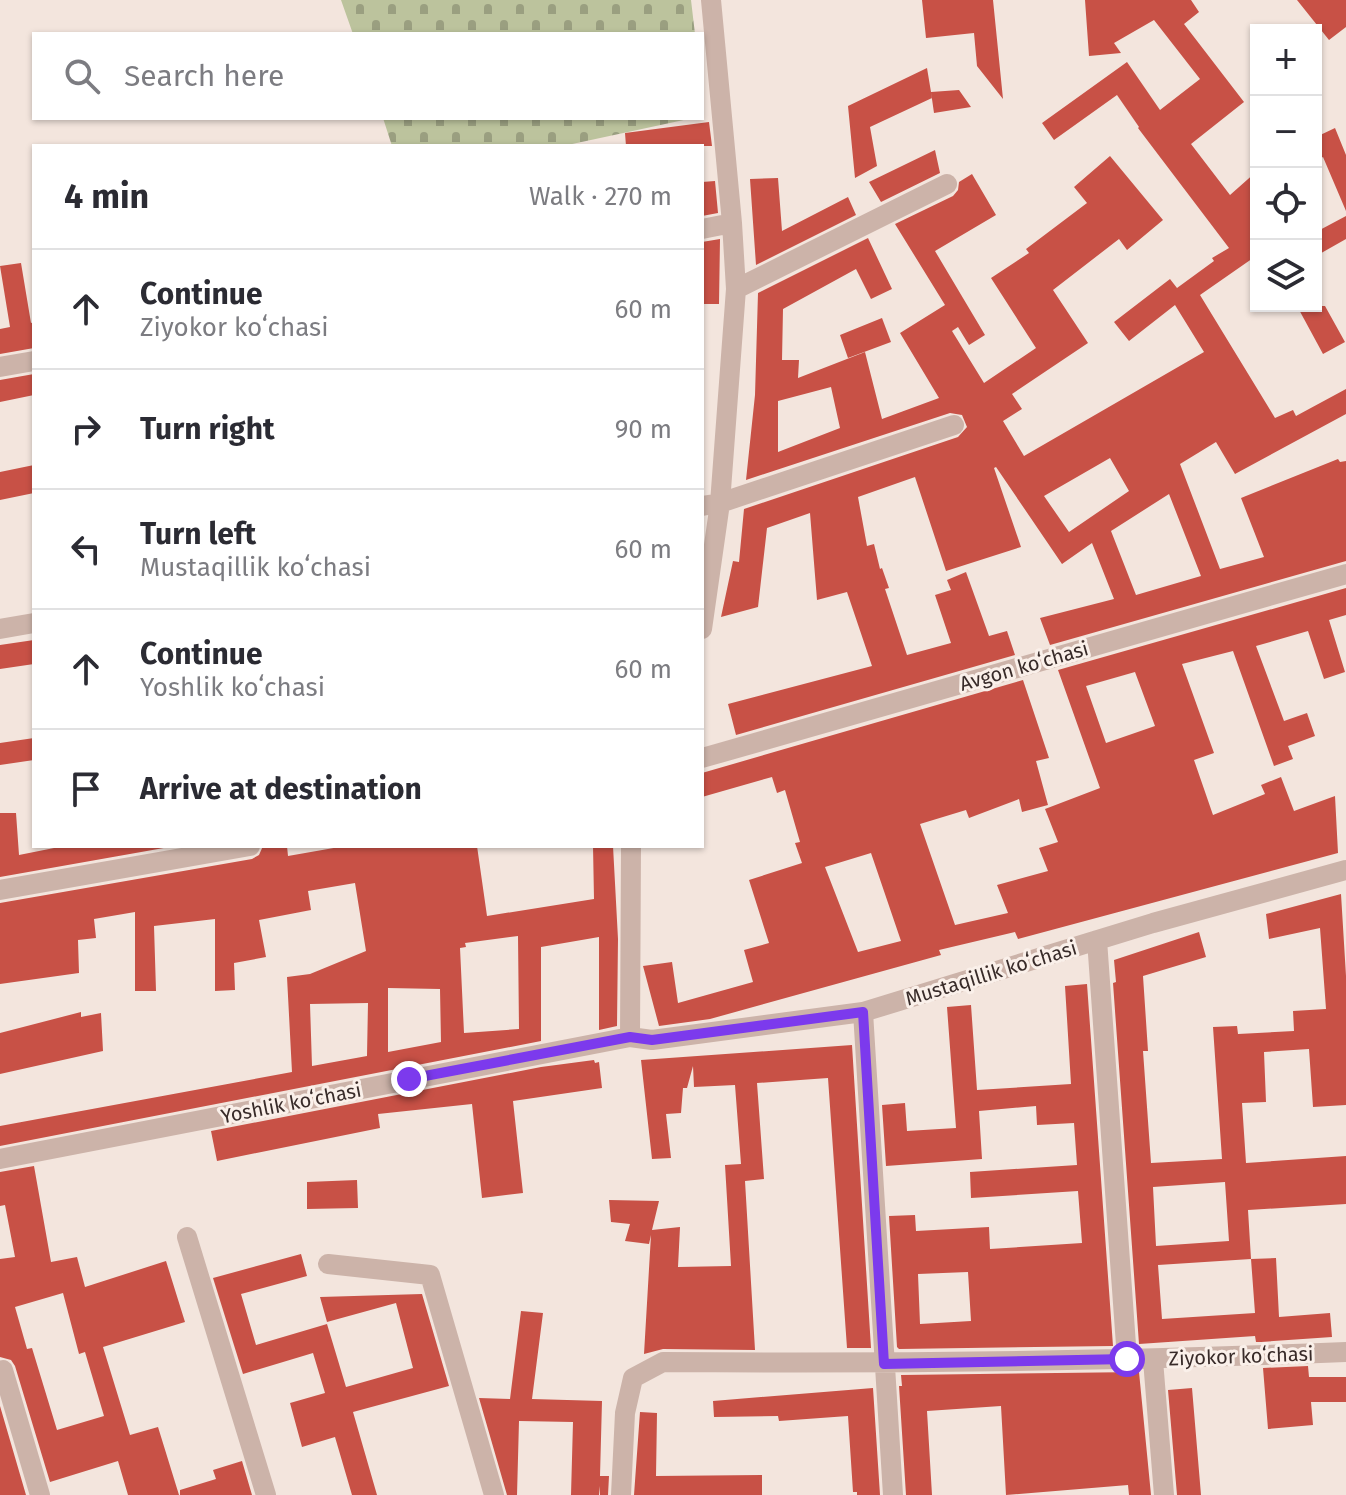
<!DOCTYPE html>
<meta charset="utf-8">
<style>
body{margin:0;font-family:"Fira Sans",sans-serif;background:#f7f7f7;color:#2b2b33}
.controls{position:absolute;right:24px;top:24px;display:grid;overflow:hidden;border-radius:0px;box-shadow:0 2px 6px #0004}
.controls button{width:72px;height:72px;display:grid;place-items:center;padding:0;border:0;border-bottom:2px solid #e1e1e2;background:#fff;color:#2b2b33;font:40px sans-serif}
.stop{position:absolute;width:24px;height:24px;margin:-18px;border:6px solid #7c3aed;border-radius:50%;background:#fff}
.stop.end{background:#7c3aed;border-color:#fff;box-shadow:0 2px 8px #0008}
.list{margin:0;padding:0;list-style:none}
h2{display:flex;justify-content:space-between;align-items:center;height:104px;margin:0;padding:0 32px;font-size:34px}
h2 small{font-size:26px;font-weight:400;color:#7c7c81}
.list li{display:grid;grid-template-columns:52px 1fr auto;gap:24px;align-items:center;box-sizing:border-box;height:120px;padding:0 32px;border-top:2px solid #e1e1e2}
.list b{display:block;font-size:30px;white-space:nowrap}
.list p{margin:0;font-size:26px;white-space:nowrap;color:#7c7c81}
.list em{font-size:26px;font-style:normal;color:#7c7c81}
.icon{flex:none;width:44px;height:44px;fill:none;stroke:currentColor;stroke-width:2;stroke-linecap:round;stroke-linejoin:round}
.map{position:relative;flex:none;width:1346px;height:1495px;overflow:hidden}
.search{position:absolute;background:#fff;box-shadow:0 2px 6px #0004;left:32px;top:32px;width:672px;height:88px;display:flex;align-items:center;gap:20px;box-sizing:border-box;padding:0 28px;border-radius:0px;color:#7c7c81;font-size:30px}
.panel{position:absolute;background:#fff;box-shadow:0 2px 6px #0004;left:32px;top:144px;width:672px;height:704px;border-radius:0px}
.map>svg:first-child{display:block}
</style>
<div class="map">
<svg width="1346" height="1495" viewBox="0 0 1346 1495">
<defs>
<pattern id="cemetery-stones" width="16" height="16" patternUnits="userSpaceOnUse" patternTransform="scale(2)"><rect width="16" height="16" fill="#bcc39d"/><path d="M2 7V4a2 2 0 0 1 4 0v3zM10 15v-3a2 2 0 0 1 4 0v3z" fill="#9a9f80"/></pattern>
</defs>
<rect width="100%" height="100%" fill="#f3e5dd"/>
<!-- cemetery -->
<path fill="url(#cemetery-stones)" d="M341,0h350l4,34h-342z
M383,118h310l-130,28h-171z"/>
<!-- building -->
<path fill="#c85146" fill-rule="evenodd" d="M922,0h71l10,99 -26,-33 -3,-33 -48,5z
M1085,0h106l8,12 -15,12 60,78 -53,42 39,51 26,-23v84l-56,39 75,123 18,-8 3,6 50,-27v25l-111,60 -19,-32 -36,22 40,105 44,-12 -23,-59 97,-39 2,3 6,-1v100l-296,84 -10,-27 74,-19 -22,-56 -30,21 -66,-97 -2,1 27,79 -75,24 -31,-94 -57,20 9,49 7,-2 6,25 2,-1 7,20 -4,1 22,66 44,-12 -16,-48 16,-5 -4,-10 19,-8 23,64 18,-5 8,24 -279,80 -8,-31 144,-38 -25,-74 -30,8 -7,-87 -43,15 -9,79 -37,10 12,-56 6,1 5,-53 214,-72 9,-10 -5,-12 -12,-2 -204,67 9,-85 3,-102 110,-55 24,51 -21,10 -15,-30 -73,40 -1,51h17l-1,18 67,-26 17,67 57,-21 -39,-65 45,-28 -50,-81 58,-28 5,-6 1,-8 13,-8 24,41 -61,36 50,84 -16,10 -11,-18 -6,4 32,52 52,-35 -45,-70 38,-25 -3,-4 61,-46 -13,-16 36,-31 53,64 -36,30 -8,-11 -66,51 35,53 -76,51 10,15 -19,12 21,35 180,-104 -29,-47 -46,36 -15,-19 56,-43 7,9 37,-27 -2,-3 17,-10 -91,-120 1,-1 -22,-32 -63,45 -12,-17 85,-61 33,48 40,-31 -46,-59 -40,23 7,10 -32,3zM831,387l9,41 -62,24v-51zM1110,458l19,33 -60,41 -25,-36zM1169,494l32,82 -65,19 -25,-64z
M1297,0h49v27l-17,13z
M927,68l5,30 -62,29 7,39 -22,12 -7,-72z
M959,90l12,17 -37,6 -3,-21z
M709,122l3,24h-86l-1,-13z
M1335,128l11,27v56l-23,-54 -7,4v-24z
M935,150l5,23 -59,29 -12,-20z
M778,178l4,53 66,-34 8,18 -100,50 -6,-86z
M715,181l3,32 -16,3v-34z
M1346,216v23l-30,17v-24z
M720,239l-1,65h-17v-62z
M21,263l10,60 3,-1v26l-34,6v-25l10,-2 -10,-61z
M1297,306h28l20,36 -22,12z
M882,318l9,24 -43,16 -8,-23z
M34,374v21l-34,7v-22z
M34,465v28l-34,7v-28z
M1346,588v27l-17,5 16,52 -21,7 -16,-48 -52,15 28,75 23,-8 8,23 -27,10 5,13 -19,7 -41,-115 -51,13 32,89 -20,7 19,55 52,-21 -4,-9 20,-8 13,34 41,-15 3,57 -320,86 -3,-7 -76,18 2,5 -231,64 -51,7 -16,-60 29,-4 6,41 75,-21 -9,-32 25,-7 -20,-63 53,-17 -7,-20 5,-1 -15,-52 -8,3 -5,-16 -70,20v-24l321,-93 26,78 -13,3 12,44 -26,7 -3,-13 -50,19 -3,-8 -46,14 35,101 53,-12 -11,-28 51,-14 -9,-23 19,-6 -13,-33 55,-21 -42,-118zM1135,672l20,54 -49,17 -20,-57zM871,853l30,88 -43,11 -33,-85z
M34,640v24l-34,5v-24z
M34,738v22l-34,5v-22z
M0,813h16l3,42 45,-9h111l-175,31z
M263,846h24l1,10 57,-10h132l10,70 107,-17 -1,-53h20l5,93 -1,87 -18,4v-93l-58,10v94l-541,105v-20l292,-54 -5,-95 23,-3 56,-23 -11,-68 -47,8 3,19 -52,10 7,37 -32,6 1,27 -20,1v-72l-61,7 2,65h-21v-79l-41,7 2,19 -18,2 1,33 -79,11v-81l252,-44 7,-4zM518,936l1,93 -55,4 -4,-85 6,-1 -1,-4zM388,988l52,1 1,53 -53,10zM368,1003l-1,53 -55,10 -2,-62z
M1341,894l5,82v129l-33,2 -4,-58 -45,3 2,50 -24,1 4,60 100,-7v48l-98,6 3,49 25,-1 3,59 51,-4 2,24 -71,5h-5l-1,-6 -116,8 -26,-361 3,-1 -2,-22 85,-28 7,25 -63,19 5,75h-5l8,112 71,-4 -9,-132 24,-1 1,8 56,-3 -1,-20 33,-2 -6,-81 -51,11 -3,-25zM1225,1182l4,59 -73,5 -3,-59zM1251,1259l4,54 -93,6 -4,-54z
M1087,984l26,362 -214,3 -2,-2 -8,-131 26,-1 1,16 73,-4 1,22 92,-6 -4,-52 -107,7 -1,-26 107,-7 -3,-42 -37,2 -1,-19 -57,5 3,48 -96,7 -4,-61 23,-2 2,28 49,-3 -9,-121 24,-2 6,85 94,-6 -6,-98zM968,1272l3,49 -51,3 -2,-50z
M81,1012v5l20,-4 2,38 -103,23v-41z
M852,1045l19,303h-24l-19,-270 -71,5 7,96 -19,2 10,169 -92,-1 -19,5 7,-119 -2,9 -24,-3 5,-17 -19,-2 -2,-22 50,1 -7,29 28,-3 -2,40 53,-1 -6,-101 16,-1 -6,-79 -41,2 -1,-21 -6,22h-4l-2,25 -15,1 5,44 -19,1 -11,-99z
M594,1060l1,3 4,-1 3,26 -89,13 10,92 -41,5 -10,-94 -94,10 2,14 -163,33 -6,-30 330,-64z
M34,1166l17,96 26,-5 8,30 81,-26 19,61 -82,25 27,88 28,-8 21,68h-51l-10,-34 -68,21 -35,-116 -4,-6 -11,-3v-98l15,-2 -10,-52 -5,1v-34zM63,1293l16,61 6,-2 19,64 -47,14 -25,-82 -5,1 -12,-42z
M357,1180l1,28 -51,1v-27z
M301,1254l6,22 -66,18 15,51 71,-21 19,63 67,-19 -17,-65 -69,19 -7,-25 102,-3 27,92 -96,26 24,83h-25l-17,-58 -33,10 -12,-44 35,-10 -12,-40 -70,21 -30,-96z
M521,1311l22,2 -11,86 70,2 -2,75h9l-1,19h-8v-9l-1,9h-28l2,-73 -54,-1 -2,74h-10l-28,-97 31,1z
M1308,1366l1,11h37v25h-35l2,23 -45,4 -5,-61z
M1139,1372l12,123h-22l-1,-10 -122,10 -5,-89 -74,5 5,84h-26l-7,-109h3l-1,-11z
M873,1388l7,107h-23v-3h-4l-5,-76 -69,5 -1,-5 -64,1 -1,-16z
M1192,1388l9,107h-24l-9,-105z
M0,1406l26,89h-26z
M640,1412l17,1 -1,63 106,-1v20h-128z
M242,1461l10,34h-72v-5l36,-11 -3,-9z"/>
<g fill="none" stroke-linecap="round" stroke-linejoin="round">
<!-- street -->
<path stroke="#ccb3a9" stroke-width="20" d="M702,229l30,-6
M736,289l211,-105
M0,367l34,-6
M702,506l18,-3 234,-78
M0,629l34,-6
M702,629l18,-126 16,-214 -4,-66 -21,-223
M702,758l644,-184
M0,890l250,-44
M1097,940l30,419
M863,1012l30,483
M630,1037l1,-191
M0,1159l630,-122 22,3 211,-28 290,-89 193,-53
M187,1237l79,258
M328,1264l102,11 64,220
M1153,1360l11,135
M3,1370l37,125
M621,1495l4,-82 8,-35 30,-16c228,2 455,-1 683,-10"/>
</g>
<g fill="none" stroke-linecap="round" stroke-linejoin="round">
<!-- route -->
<path stroke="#7c3aed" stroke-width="10" d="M409,1079l221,-42 22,3 211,-28 21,352 243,-5"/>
</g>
<g text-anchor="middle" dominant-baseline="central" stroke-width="6" stroke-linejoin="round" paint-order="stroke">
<!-- street labels -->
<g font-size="20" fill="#382b29" stroke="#faf0ea">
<text transform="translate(1024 666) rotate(-16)">Avgon koʻchasi</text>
<text transform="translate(991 973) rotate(-17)">Mustaqillik koʻchasi</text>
<text transform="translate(291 1103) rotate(-11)">Yoshlik koʻchasi</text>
<text transform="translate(1241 1356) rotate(-2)">Ziyokor koʻchasi</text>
</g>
</g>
</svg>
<div class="controls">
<button>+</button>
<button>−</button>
<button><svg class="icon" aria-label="locate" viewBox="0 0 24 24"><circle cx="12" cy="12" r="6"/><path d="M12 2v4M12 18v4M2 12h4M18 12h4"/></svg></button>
<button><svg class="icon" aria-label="layers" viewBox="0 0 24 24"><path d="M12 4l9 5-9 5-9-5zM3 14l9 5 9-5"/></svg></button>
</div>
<div class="stop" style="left:1127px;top:1359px"></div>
<div class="stop end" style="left:409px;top:1079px"></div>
<div class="search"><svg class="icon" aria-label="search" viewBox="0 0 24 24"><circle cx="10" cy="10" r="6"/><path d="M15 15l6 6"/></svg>Search here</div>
<section class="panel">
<h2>4 min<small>Walk · 270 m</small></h2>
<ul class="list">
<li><svg class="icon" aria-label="ahead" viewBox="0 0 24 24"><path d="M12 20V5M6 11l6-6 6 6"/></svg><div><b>Continue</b><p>Ziyokor koʻchasi</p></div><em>60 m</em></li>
<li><svg class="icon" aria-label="right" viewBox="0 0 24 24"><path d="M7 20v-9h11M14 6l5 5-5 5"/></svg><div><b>Turn right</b></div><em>90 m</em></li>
<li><svg class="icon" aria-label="left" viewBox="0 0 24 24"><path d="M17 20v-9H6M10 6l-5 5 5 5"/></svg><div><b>Turn left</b><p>Mustaqillik koʻchasi</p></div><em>60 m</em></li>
<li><svg class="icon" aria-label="ahead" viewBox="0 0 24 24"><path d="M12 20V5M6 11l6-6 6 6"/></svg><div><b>Continue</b><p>Yoshlik koʻchasi</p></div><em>60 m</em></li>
<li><svg class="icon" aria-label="arrive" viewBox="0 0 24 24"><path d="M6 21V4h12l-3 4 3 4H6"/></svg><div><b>Arrive at destination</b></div></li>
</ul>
</section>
</div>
